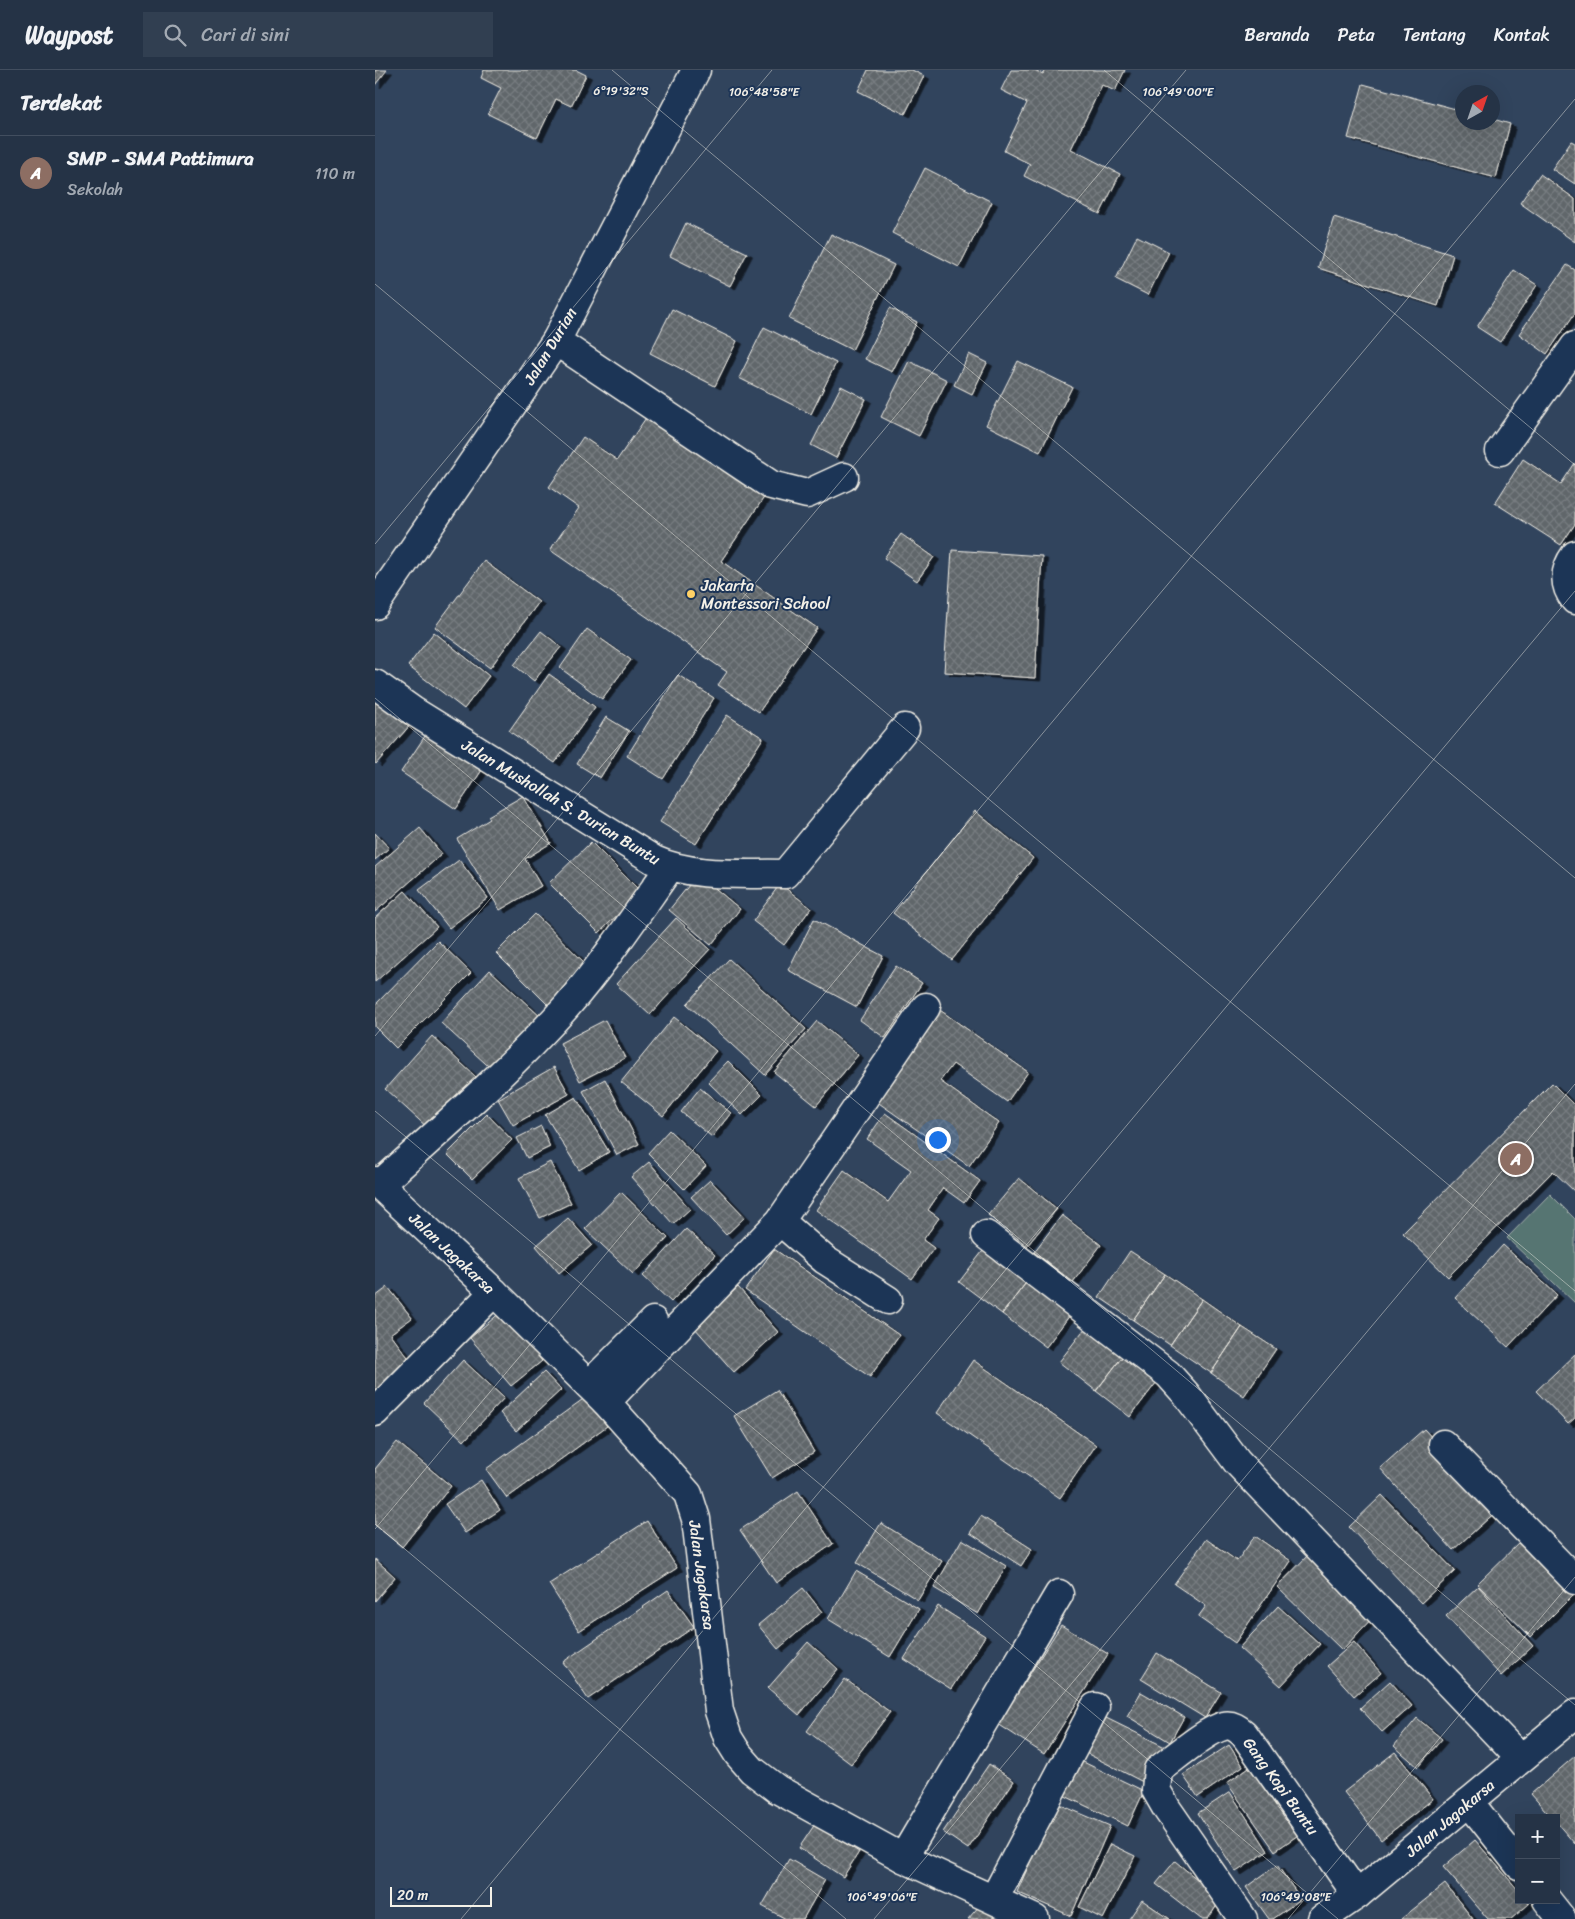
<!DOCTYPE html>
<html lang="id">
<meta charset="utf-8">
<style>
body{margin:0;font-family:Sriracha,sans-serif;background:#313f51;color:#f1f3f6}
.controls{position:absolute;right:15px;bottom:15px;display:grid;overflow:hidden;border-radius:0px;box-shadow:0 5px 20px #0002}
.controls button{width:45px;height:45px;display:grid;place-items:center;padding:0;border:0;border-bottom:1px solid #424e5f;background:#253346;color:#f1f3f6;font:25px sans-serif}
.compass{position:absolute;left:1080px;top:15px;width:45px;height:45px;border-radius:50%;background:#253346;box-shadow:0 5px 20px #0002;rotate:40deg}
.scale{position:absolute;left:15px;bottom:12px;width:102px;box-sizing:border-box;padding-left:5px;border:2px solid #f4f1e8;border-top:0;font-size:14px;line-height:18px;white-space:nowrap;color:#f4f1e8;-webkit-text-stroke:4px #1d3557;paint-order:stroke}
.you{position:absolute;left:562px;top:1069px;width:18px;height:18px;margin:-12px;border:4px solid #fff;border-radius:50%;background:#1a73e8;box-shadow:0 0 0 8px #1a73e833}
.badge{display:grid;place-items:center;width:32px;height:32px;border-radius:50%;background:#d6ab8b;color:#fff;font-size:16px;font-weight:700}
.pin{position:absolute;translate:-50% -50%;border:2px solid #fff;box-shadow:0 1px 5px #0006}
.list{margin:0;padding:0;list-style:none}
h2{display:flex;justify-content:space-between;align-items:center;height:65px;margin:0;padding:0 20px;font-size:21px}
h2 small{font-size:16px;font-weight:400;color:#a3aab3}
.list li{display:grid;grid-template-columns:32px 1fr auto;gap:15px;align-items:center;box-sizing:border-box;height:75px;padding:0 20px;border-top:1px solid #424e5f}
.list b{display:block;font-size:19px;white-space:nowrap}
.list p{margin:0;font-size:16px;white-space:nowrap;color:#a3aab3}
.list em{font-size:16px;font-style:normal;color:#a3aab3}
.icon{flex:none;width:28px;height:28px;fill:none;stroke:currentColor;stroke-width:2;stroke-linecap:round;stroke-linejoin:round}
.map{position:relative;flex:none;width:1200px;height:1849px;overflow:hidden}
header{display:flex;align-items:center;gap:30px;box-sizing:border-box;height:70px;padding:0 25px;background:#253346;border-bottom:1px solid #424e5f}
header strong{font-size:24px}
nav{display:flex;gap:28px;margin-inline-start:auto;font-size:18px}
.search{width:350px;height:45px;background:#313f51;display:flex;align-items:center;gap:12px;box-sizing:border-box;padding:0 18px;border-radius:0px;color:#a3aab3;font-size:19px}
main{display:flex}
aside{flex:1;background:#253346}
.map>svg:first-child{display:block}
</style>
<header>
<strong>Waypost</strong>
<div class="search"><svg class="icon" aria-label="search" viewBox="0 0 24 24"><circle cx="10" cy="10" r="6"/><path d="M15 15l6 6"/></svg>Cari di sini</div>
<nav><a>Beranda</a><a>Peta</a><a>Tentang</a><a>Kontak</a></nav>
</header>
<main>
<aside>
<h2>Terdekat<small></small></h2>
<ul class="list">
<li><span class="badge" style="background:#8d6e63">A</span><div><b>SMP - SMA Pattimura</b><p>Sekolah</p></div><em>110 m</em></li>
</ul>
</aside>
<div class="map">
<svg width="1200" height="1849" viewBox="0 0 1200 1849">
<defs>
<pattern id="building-cross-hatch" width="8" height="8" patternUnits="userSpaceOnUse" patternTransform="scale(1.25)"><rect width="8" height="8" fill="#60666b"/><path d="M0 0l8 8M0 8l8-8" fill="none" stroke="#777c80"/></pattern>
<filter id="shadow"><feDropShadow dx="5.5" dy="3" stdDeviation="0" flood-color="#0009"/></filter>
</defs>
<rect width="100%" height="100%" fill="#31445d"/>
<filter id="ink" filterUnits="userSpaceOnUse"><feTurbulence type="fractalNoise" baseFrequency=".02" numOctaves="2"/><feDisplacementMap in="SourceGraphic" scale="10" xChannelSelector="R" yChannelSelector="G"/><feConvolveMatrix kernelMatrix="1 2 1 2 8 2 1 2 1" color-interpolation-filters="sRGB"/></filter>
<g filter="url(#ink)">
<!-- pitch -->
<path fill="#577472" stroke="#a6b2ad" d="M1175,1124l25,25v84l-68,-65z"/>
<!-- building -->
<path fill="url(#building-cross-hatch)" stroke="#f4f1e8" filter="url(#shadow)" d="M0,0h12l-12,15z
M109,0h92l10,5 -15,31 -15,-7 -19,39 -49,-24 13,-26 -20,-10z
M493,0h44l12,6 -19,38 -47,-23z
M636,0h23l9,4 2,-4h80l-10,21 -13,-6 -31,64 49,25 -20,40 -76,-38 6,-12 -26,-13 23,-48 -26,-13z
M988,14l100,27v11h30v-3l17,5 -14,54 -148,-40z
M1196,71l4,2v41l-23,-15z
M550,98l67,34 -33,65 -67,-34z
M1165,104l35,25v43l-55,-39z
M959,147l119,38 -15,51 -120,-38z
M311,153l61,30 -17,33 -60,-30z
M456,164l63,31 -42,85 -63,-31z
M762,166l32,16 -21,43 -32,-16z
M1192,195l8,5v43l-28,41 -28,-20z
M1139,200l23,15 -37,57 -23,-15z
M515,238l27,14 -25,50 -27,-13z
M297,239l65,32 -22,45 -65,-33z
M389,257l72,36 -25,51 -72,-36z
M594,284l18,9 -15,31 -18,-9z
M534,291l38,19 -28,56 -38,-19z
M643,291l54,26 -32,65 -54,-27z
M466,316l25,13 -30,59 -25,-13z
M275,342l117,81 -46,68 96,67 -58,84 -41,-27 9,-13 -177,-122 29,-42 -30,-21 34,-50 34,23z
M1148,389l38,25 14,-21v61l-14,21 -66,-42z
M526,464l33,23 -17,24 -33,-23z
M577,480l90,6 -7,122 -91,-6z
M109,491l55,41 -49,66 -55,-41z
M212,559l44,31 -29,39 -42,-31z
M166,561l20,16 -27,34 -20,-16z
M59,562l55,44 -25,33 -56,-43z
M174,604l46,33 -40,56 -46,-32z
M303,605l36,23 -51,81 -36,-23z
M0,621l37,32 -36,41 -1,-1z
M352,645l36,23 -67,106 -36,-22z
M231,647l23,14 -29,47 -23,-14z
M56,657l55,37 -30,45 -55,-37z
M148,726l28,47 -26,16 16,27 -41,24 -43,-71 33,-20 -2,-3z
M600,741l58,47 -81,102 -59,-47z
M45,758l22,26 -67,58v-45z
M0,763l14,15 -14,12z
M216,772l50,50 -42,41 -50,-50z
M84,790l29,38 -39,30 -30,-38z
M323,804l42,35 -29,36 -42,-35z
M405,814l31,24 -27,37 -31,-24z
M30,821l32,36 -62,55v-64z
M160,844l53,52 -40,39 -52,-52z
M301,848l34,31 -60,66 -34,-31z
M439,849l69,37 -26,51 -69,-37z
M63,871l33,32 -75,75 -21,-21v-22z
M354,889l77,70 -41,46 -78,-71z
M521,896l26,17 -37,55 -25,-18z
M115,900l54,50 -48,53 -55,-50z
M562,938l91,64 -21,30 -54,-38 -13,17 59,42 -30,43 -96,-67z
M299,947l42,34 -53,65 -42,-34z
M230,950l20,38 -45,23 -20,-38z
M442,951l41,34 -42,51 -42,-34z
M57,966l44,41 -47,52 -44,-40z
M353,991l34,34 -20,20 -34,-33z
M179,997l15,27 -56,31 -15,-26z
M230,1009l34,65 -22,11 -34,-64z
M1177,1013l23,23v86l-22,-21 -105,106 -45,-44z
M325,1018l31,25 -19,24 -31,-25z
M201,1027l33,55 -30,18 -34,-55z
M510,1043l95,68 -16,22 -21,-15 -15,22 11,8 -16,22 11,8 -22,31 -96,-69 28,-40 44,32 23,-32 -44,-31z
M112,1044l25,26 -40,39 -25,-25z
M166,1056l9,21 -23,11 -10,-20z
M294,1060l37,36 -22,23 -36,-36z
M175,1092l21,41 -31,15 -21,-40z
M274,1092l41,47 -17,15 -42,-47z
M644,1108l38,31 -30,37 -39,-31z
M335,1110l35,37 -19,18 -35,-38z
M246,1122l47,46 -35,36 -48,-45z
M687,1145l39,30 -28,37 -39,-30z
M193,1148l24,27 -33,28 -23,-27z
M311,1159l29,26 -44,47 -28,-26z
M614,1173l43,32 -30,39 -43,-32z
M1128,1175l54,50 -49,52 -53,-49z
M399,1179l125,86 -29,42 -125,-87z
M755,1181l35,23 -32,46 -34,-23z
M790,1204l37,25 -32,46 -37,-25z
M657,1205l44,32 -30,40 -44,-33z
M13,1217l24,31 -22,16 24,31 -39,30v-98z
M363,1217l40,45 -44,40 -40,-45z
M827,1229l40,28 -31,46 -41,-28z
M126,1242l41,49 -31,25 -41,-48z
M717,1249l37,29 -33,43 -37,-29z
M867,1257l34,22 -32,47 -33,-23z
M754,1278l34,26 -33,43 -34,-26z
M1200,1284v64l-7,6 -32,-33z
M88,1290l41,38 -40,43 -40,-38z
M598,1290l123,85 -36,53 -123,-85z
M169,1302l17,18 -45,41 -16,-18z
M402,1320l37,62 -42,26 -38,-62z
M211,1327l21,29 -100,72 -21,-29z
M1049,1359l74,81 -45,40 -73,-82z
M22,1372l54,44 -49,61 -27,-22v-56z
M106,1410l19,30 -35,23 -20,-29z
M423,1421l35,53 -57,39 -36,-53z
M1007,1425l73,76 -34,32 -72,-76z
M606,1446l51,33 -11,17 -51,-33z
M272,1451l30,47 -98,63 -30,-47z
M506,1453l61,38 -24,39 -61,-37z
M880,1466l36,25 -56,82 -37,-26 8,-11 -32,-22 32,-45 31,22z
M587,1469l44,27 -28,48 -44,-26z
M1148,1469l52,54 -44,44 -54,-53z
M936,1482l65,62 -34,36 -65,-63z
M0,1489l20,18 -20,24z
M481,1501l63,38 -29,48 -62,-38z
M1103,1516l55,60 -32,30 -55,-60z
M428,1518l19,24 -44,37 -20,-24z
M293,1520l26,37 -106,72 -25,-37z
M563,1536l47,30 -34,53 -47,-30z
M903,1536l42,38 -39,42 -42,-38z
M686,1555l47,29 -64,100 -46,-30z
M433,1572l30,27 -39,46 -31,-27z
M979,1572l27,31 -27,23 -27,-30z
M782,1583l64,39 -16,26 -64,-39z
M470,1609l45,33 -39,52 -44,-33z
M1015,1611l22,25 -30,26 -22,-24z
M766,1622l43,25 -14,25 -43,-26z
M727,1646l63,31 -18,37 -63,-32z
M1042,1648l25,21 -24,28 -24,-21z
M854,1675l14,21 -45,31 -15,-22z
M1020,1682l38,47 -52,41 -37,-48z
M1200,1686v88l-19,-22v-4h-4l-21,-24z
M704,1690l65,31 -16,35 -65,-31z
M881,1692l48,69 -29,20 -48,-68z
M614,1694l25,17 -46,68 -25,-17z
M855,1722l38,59 -32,21 -38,-59z
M681,1733l54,23 -39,90 -54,-24z
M440,1754l44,28 -16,25 -44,-29z
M1100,1770l44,51v9h7l3,4 -18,15h-23l-45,-52z
M735,1774l25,12 -32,63 -24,-12z
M414,1789l36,21 -22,39h-17l-24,-13z
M800,1791l46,38 -13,20h-7l-45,-35z
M902,1795l24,34 -28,20h-4l-23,-32z
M1070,1814l28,35h-72z
M767,1830l28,19h-41z
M605,1835l18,14h-30z"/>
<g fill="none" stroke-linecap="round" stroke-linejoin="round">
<!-- minor casing -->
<g stroke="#f4f1e8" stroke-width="31">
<path id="minor" d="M181,271l215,144 36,9 37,-17
M1125,381l75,-105
M1200,485c-11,15 -12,30 0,45
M0,614l38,27 241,149c40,18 88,13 131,14l120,-146
M4,1115c63,-57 130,-114 187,-178 38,-44 70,-92 104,-140
M405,1151l45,39 63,40
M611,1165l182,139 18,20 51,68 283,296
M214,1315l64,-64
M231,1332l174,-181 146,-214
M0,1342l119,-120
M1068,1374l132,136
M1094,1732l50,63
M528,1788l156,-264
M619,1829l101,-192
M1172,1830l15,19
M868,1849l-76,-110 -11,-19 2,-20c15,-11 50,-41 66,-44 8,-2 14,3 20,8l113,161"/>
</g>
<!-- secondary casing -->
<g stroke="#f4f1e8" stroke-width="31">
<path id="secondary" d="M0,535l181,-264 140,-271
M0,1111l119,111 112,110 82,92 8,25 23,192 9,27 10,16 14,16 25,19 126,69 132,61
M947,1849l35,-24 218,-181"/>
</g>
<!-- minor -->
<use href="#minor" stroke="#1d3557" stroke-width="28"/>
<!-- secondary -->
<use href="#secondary" stroke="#1d3557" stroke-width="28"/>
</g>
</g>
<!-- ticks -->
<path fill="none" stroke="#f4f1e8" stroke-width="1" stroke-opacity="0.45" d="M237,0l963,808M729,0l471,395M0,214l1200,1007M0,474l397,-474M0,628l1200,1007M0,966l811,-966M0,1041l963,808M0,1454l471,395M0,1459l1200,-1430M86,1849l1114,-1328M499,1849l701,-835M913,1849l287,-342"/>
<!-- markers -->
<circle fill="#ffd166" stroke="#1d3557" stroke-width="2" cx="316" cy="524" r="5"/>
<g text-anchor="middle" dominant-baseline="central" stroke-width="4" stroke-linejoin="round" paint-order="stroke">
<!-- street labels -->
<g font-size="16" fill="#f4f1e8" stroke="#1d3557">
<text transform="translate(175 276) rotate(-59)">Jalan Durian</text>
<text transform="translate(186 732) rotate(31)">Jalan Mushollah S. Durian Buntu</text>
<text transform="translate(77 1183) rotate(43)">Jalan Jagakarsa</text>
<text transform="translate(327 1505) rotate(82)">Jalan Jagakarsa</text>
<text transform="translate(906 1716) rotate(54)">Gang Kopi Buntu</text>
<text transform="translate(1075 1748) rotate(-40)">Jalan Jagakarsa</text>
</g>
<!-- poi labels -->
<g font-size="16" fill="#f4f1e8" stroke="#1d3557" text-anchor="start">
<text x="326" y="515">Jakarta<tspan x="326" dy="18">Montessori School</tspan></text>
</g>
</g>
<g font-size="12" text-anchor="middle" fill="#f4f1e8" stroke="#1d3557" stroke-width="4" stroke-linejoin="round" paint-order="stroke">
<text x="246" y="25">6°19'32"S</text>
<text x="389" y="26">106°48'58"E</text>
<text x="803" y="26">106°49'00"E</text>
<text x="507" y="1831">106°49'06"E</text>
<text x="921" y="1831">106°49'08"E</text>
</g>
</svg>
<div class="controls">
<button>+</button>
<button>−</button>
</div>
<svg class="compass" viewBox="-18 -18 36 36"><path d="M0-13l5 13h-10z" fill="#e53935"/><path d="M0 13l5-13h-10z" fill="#a3aab3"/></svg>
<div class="scale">20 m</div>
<div class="you"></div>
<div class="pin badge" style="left:1141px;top:1089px;background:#8d6e63">A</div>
</div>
</main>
